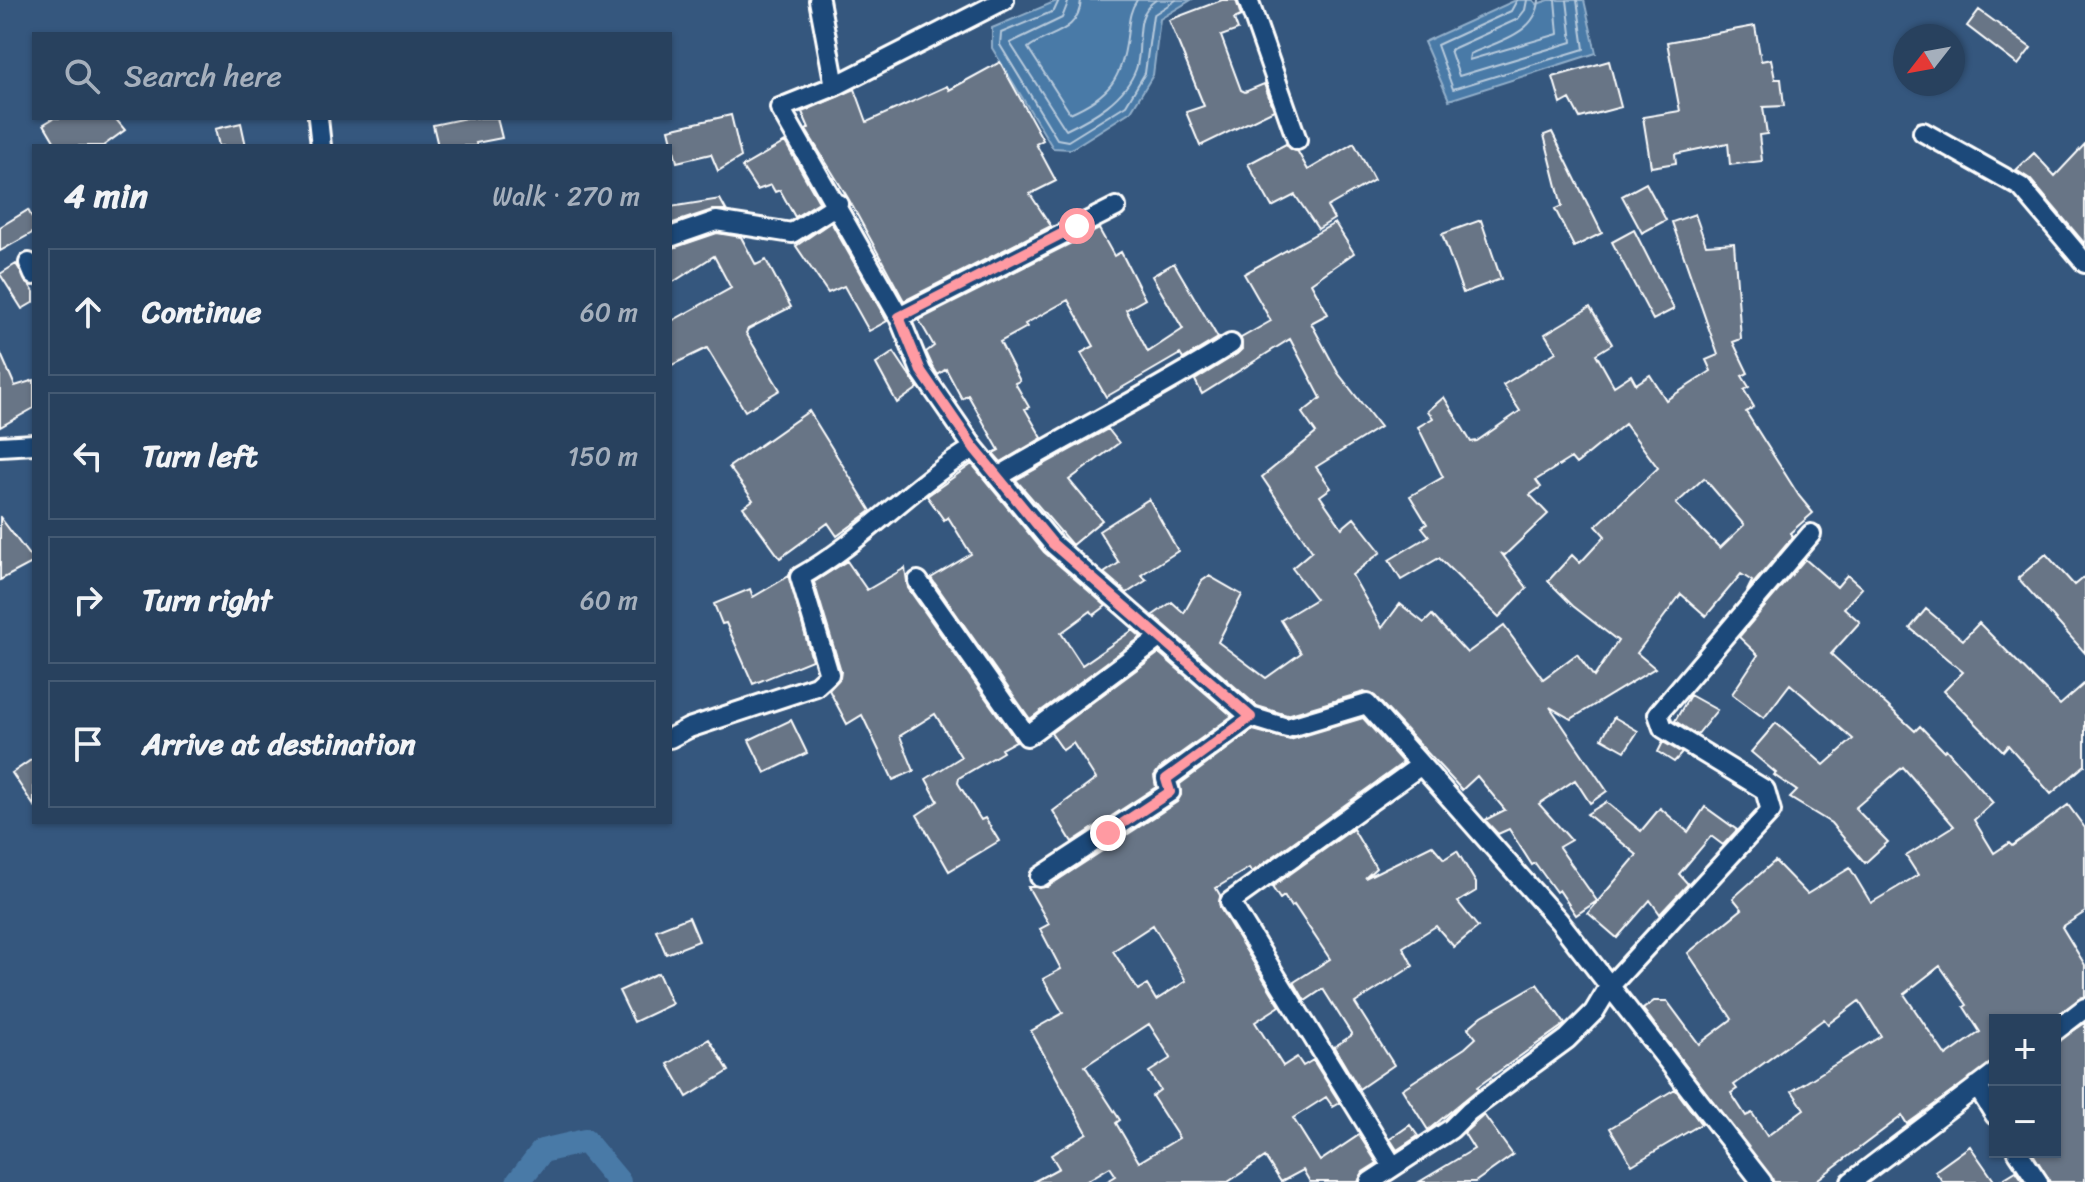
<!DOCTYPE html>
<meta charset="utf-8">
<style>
body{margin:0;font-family:Sriracha,sans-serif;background:#304864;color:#f1f3f6}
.controls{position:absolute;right:24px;bottom:24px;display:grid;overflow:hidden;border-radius:0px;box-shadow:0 2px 6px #0004}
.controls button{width:72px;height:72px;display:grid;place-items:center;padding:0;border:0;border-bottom:2px solid #445a73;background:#28415e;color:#f1f3f6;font:40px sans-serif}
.compass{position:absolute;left:1893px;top:24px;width:72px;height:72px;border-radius:50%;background:#28415e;box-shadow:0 2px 6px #0004;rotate:239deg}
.stop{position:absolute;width:24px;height:24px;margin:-18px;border:6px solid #ff9aa2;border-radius:50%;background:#fff}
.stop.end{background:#ff9aa2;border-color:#fff;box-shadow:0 2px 8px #0008}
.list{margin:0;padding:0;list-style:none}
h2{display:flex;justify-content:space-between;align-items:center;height:104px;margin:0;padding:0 32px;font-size:34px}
h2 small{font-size:26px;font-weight:400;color:#a5afbc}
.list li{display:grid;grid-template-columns:52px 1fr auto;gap:24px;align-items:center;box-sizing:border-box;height:128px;margin:0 16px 16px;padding:0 16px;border:2px solid #445a73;border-radius:0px}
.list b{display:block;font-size:30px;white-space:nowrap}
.list em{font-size:26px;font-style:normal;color:#a5afbc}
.icon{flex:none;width:44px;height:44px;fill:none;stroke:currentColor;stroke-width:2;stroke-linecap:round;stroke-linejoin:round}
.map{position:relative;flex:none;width:2085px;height:1182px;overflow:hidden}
.search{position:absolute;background:#28415e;box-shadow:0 2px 6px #0004;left:32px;top:32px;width:640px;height:88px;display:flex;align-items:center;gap:20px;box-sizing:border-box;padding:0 28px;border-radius:0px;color:#a5afbc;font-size:30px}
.panel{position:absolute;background:#28415e;box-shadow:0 2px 6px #0004;left:32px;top:144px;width:640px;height:680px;border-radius:0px}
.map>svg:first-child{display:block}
</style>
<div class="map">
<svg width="2085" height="1182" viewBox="0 0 2085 1182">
<rect width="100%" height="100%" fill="#35577e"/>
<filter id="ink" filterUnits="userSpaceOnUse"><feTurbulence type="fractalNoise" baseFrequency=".0125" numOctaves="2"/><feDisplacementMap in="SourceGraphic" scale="16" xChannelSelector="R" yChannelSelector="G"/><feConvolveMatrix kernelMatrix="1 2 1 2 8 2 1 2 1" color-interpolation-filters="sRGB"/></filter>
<g filter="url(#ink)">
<!-- water -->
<path fill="#4a7aa7" stroke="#92afca" stroke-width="2" d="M1059,0h132l-31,19 -7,56 -22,36 -60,38 -18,-1 -61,-100v-20z
M1516,0h17l4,4 12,-4h35l12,53 -147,47 -25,-58z"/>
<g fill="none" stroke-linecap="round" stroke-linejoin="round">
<!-- shore -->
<path stroke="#b7cadc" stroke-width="2" d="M1059,0l-5,11 -53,22 -1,12 57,94 11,2 58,-36 19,-32 8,-58 23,-15
M1069,0l-7,18 -52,25 56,87c27,-13 59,-31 70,-61 8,-23 -4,-54 20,-69
M1081,0c-2,34 -33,32 -53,48l42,65c39,-17 52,-34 57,-76 2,-13 2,-26 10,-37
M1517,0l-6,11 -74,34 16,44 131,-40 -7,-49
M1527,0l-2,10 -7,9 -68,31 9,26 113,-34 -5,-42
M1539,0c-2,34 -43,42 -69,54l-1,6 89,-26 -3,-34"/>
<!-- canal -->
<path stroke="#4a7aa7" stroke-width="24" d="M518,1182l24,-31 43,-10 34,41"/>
</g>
<!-- building -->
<path fill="#677586" stroke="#fff" stroke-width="2" fill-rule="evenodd" d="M1222,0h14l5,16 -7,3 4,11 -17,6 20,54 4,2 19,-8 10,26 -74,36 -14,-34 18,-6 -35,-86z
M1979,10l52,38 -13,17 -51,-39z
M1755,26l6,35 10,-2 4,20h6l3,27 -21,1 4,27 -8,1 3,26 -32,4 -2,-22 -53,11 1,9 -25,4 -8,-50 37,-6 -13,-69z
M1609,61l12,46 -41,11 -10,-19 -9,5 -8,-27z
M1000,62l43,78 -7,4 20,37 -26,13 21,32 -147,75 -56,-103 -42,-68 3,-2 -7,-16 53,-23 12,33 80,-36 2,4z
M731,115l10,42 -23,14 -7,-17 -34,8 -8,-33z
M54,118h61l10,12 -22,16h-46l-13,-22z
M466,118h31l5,20 -26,5 1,3h-39l-5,-21z
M241,123l5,23h-27l-4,-17z
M1552,132l50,101 -28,14 -19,-38 7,-3 -18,-71z
M785,142l34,60 -24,15 -15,-27 -5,2 -4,-7 -14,5 -15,-23z
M1354,143l20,37 -47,27 7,12 -16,10 -23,-34 -23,12 -24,-43 38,-20 12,8 10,18z
M2085,144v100l-55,-65 -14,-9 18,-17 21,23z
M1646,183l20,37 -24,13 -20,-37z
M720,199l6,11h-14l-42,14v-17z
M28,210l6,11v11l-34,19v-24z
M1695,214l11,31 28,-2 7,96 -8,3 15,31 -6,3 7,11 -5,3 10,17 -8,5 53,84 14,17 -23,20 3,4 -46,54 5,-10 -11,-7 -35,42 -25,-22 -44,59 18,15 -84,51 -21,-12 57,84 -17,12 -15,-23 -36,24 32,36 -12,7 38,54 -21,14 -17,-25 -3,2 -21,-29 -3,2 -23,-36 -11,5 -13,-14 20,-10 -28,-34 -15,14 -87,-94 -11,-4 -77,23 -30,-9 -104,-91 19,-13 12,11 18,-32 7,-5 33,19 -24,47 48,36 35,-25 -20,-33 35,-21 -24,-31 20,-17 -50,-74 54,-44 -14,-20 19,-15 -31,-59 -88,55 -7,-14 42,-26 5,-5 -1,-11 30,-17 -27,-47 91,-51 19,30 -43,30 17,31 -17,9 27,50 42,54 -64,40 15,21 -11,8 22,32 12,-10 27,34 -29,23 30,53 18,-24 24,19 8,-8 35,38 37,-27 39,53 34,-25 17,23 24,-36 -45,-35 -25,-25 24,-26 8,8 25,-27 -9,-10 62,-58 -33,-44 -49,40 -5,-6 -35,22 5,7 -11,8 18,19 -43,41 -3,-1 25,34 -28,29 -60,-59 -38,22 -12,-20 40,-24 -7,-9 5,-3 -17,-28 33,-19 -25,-50 15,-9 -5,-7 16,-14 27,45 6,-1 43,-30 -17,-26 53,-33 -11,-18 45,-27 22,37 -16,10 18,32 17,-11 5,9 14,-9 16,25 45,-29 -5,-11 12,-5 -46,-133zM1704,478l40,47 -24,23 -44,-44z
M1481,220l20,59 -38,14 -21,-59z
M831,222l56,99 -18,10 -25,-45 -16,7 -32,-47z
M1099,229l15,27 7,-4 24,47 -19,11 22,42 35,-23 -31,-53 22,-13 44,75 -35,21 -3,-5 -74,43 -25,-44 13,-7 -26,-46 -43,24 2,3 -27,15 20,39 -5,2 14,24 -4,2 17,29 -41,24 -8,-9 6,-3 -31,-55 -6,4 -16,-30 -8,6 -6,-10 -6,-13 8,-6 -15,-26z
M1634,230l40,79 -21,11 -41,-78z
M717,233l24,4 15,28 10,-5 25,47 -43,22 -2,4 34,57 -35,21 -38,-63 -37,18v-44l61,-34 -17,-32 -44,28v-35z
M16,264l18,28v10l-12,7 -22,-35z
M0,352l15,34 19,-6v28l-34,19z
M894,352l24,36 -21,15 -21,-39z
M809,411l62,100 -34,25 -9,-13 -48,35 -37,-51 10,-7 -24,-33z
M1108,429l11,14 -50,37 33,40 -30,25 -56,-65z
M972,464l72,88 62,54 -12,9 -3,-4 -30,22 21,32 51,-35 8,7 -111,82 -99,-141 40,-24 -23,-37 -4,3 -17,-24z
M1149,499l29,52 -37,24 6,5 -20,13 -23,-20 15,-10 -20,-32z
M0,517l34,45 -34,18z
M2046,554l28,31 11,-9v77l-67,-75z
M1805,559l32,28 10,-12 15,13 -18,20 16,14 -29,32 84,77 5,-5 24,25 2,-2 47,54 -19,17 20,33 15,-10 3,3 56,-41 17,23v84l-23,15 23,38v31l-35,24h-55v41l-88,63 -5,-8 -88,66h-40l-131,-173 11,-8h13l32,43 33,-25 -44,-66 54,-44 -9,-11 42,-37 32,33 43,-26 21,35 47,-28 -12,-19 48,-30 -51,-59 -48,41 33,34 -23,21 -34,-40 -41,-25 7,-7 -23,-16 2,-2 -25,-21 25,-29 48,42 29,-26 -63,-55 -26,34 -32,-24 26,-39 -19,-18zM1940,966l27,39 -3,2 16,25 -34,24 -42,-62zM1859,1001l22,35 -89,55 12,18 -37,27 -15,-23 -6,3 -15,-23 6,-4 -3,-4 90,-66 4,5z
M847,561l20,29 38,-22 3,20 108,153 -15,8 2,3 -44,26 -1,5 23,37 4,-2 14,23 -50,30 -32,-56 21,-14 -12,-22 35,-22 -26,-43 -35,22 14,35 -21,9 -31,-65 -15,9 -18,-34 11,-12 1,-7 -27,-89z
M789,576l23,84 -59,24 -27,-61 -4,1 -8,-20 36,-15 3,8z
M1926,609l37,31 16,-17 81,82 25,-22v82l-34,29 -43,-49 -5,6 -59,-60 19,-19 -53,-44z
M1159,653l73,63 -73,53 -5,7 2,11 -84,55 -19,-31 43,-32 -23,-36 -10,7 -12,-17z
M1690,695l27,15 -20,25 -22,-14z
M1614,717l24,14 -13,20 -23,-13z
M1363,718l40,45 -151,109 -3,-4 -33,20 4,7v13l60,98 -25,16 28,44 14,-9 6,9 10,-6 27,43 -7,4 -7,-10 -33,21 27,43 39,-26 18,28 -14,9 -5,10h-48l-7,-12 -22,12 -16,-25 -37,25h-122l10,-6 -6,-9 -25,15h-52l26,-14 -8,-13 36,-22 -56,-102 32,-18 -20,-34 18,-10 -21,-40 9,-5 -21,-37h19l130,-85 4,-7 -1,-11 73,-54 37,10zM1153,925l33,56 -30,19 -9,-15 -9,5 -25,-39zM1149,1024l22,34 -22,14 11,18 -8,6 27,42 -40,24 -23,-39 4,-3 -35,-54z
M791,720l16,33 -42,20 -16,-33z
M1663,742l19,11 -8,9 -16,-10z
M34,758v48l-22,-33z
M1606,802l35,29 19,-23 28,24 17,-25 32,23 -14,15 -12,-9 -32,38 9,10 -28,30 -10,-14 -33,38 -29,-25 49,-58 -50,-41z
M1353,829l23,39 -11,10 67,-33 12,14 13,-8 19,32v8l-18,11 20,25 -24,20 -18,-21 -33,21 10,19 -58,37 39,62 -35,24 -25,-42 18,-12 -29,-46 -18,12 -11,-19 36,-23 -36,-54 -3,2 -7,-11 -4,3 -8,-12z
M689,917l10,24 -33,13 -10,-24z
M658,973l14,31 -38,18 -15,-31z
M1537,984l28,40 -88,63 1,2 -50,41 -26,-41 63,-41 11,-10 -8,-10 14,-12z
M2085,1023v159h-35l-18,-30h23v-109z
M709,1039l20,32 -42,26 -19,-33z
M1675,1089l26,35 -69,41 -22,-37z
M1484,1115l29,40 -38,27h-56l55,-33 -10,-16z
M1410,1125l8,11 -21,14 -7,-11z
M1970,1146l25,36h-52l-8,-11z
M2016,1171l8,11h-26z"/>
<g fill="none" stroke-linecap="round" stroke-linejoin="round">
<!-- street casing -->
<g stroke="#fff" stroke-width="24">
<path id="street" d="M819,0l16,86
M1004,0l-169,86 -55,22 119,209 22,54 53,77 79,96 198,173 36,11 80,-24 192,217 203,261
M1248,0l49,140
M318,118l3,28
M1923,132l98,55 64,76
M670,237l46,-16 76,12 46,-29
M29,263l5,12
M899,317l217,-110
M0,446l34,-2
M998,477c77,-46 157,-85 233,-133
M918,581l109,155 132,-98
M670,738l19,-10 127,-42 13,-12 -29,-97c64,-36 111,-92 174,-129
M1040,877l130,-85 -4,-13 85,-62
M2055,1031l30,-23
M1977,1086l18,29
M2018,1152l20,30
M1392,1165l-162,-263 191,-137
M1370,1182l81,-53 18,-18 98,-72 27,-27 15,-25 162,-176 -6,-21 -102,-62 -5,-14 153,-180
M1851,1182l144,-109"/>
</g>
<!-- street -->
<use href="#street" stroke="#1f4a7a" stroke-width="18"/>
</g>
</g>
<g fill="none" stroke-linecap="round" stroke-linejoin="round" filter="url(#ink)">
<!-- route -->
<path stroke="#ff9aa2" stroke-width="10" d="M1077,226l-178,91 22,54 53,77 79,96 198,173 -85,62 4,13 -62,41"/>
</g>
</svg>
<div class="controls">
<button>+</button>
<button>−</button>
</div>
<svg class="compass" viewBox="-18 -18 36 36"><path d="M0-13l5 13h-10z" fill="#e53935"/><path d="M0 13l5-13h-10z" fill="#a5afbc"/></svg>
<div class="stop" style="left:1077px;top:226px"></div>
<div class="stop end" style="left:1108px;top:833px"></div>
<div class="search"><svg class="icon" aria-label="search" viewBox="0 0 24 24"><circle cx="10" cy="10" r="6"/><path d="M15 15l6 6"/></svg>Search here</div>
<section class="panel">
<h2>4 min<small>Walk · 270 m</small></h2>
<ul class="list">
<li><svg class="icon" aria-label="ahead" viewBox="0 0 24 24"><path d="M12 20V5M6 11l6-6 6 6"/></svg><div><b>Continue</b></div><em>60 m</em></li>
<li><svg class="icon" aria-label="left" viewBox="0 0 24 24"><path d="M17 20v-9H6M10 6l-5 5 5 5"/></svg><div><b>Turn left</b></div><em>150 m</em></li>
<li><svg class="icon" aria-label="right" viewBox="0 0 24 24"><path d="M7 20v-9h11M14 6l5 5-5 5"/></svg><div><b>Turn right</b></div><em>60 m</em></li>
<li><svg class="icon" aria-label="arrive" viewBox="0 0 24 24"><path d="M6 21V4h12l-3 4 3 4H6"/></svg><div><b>Arrive at destination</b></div></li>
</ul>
</section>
</div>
